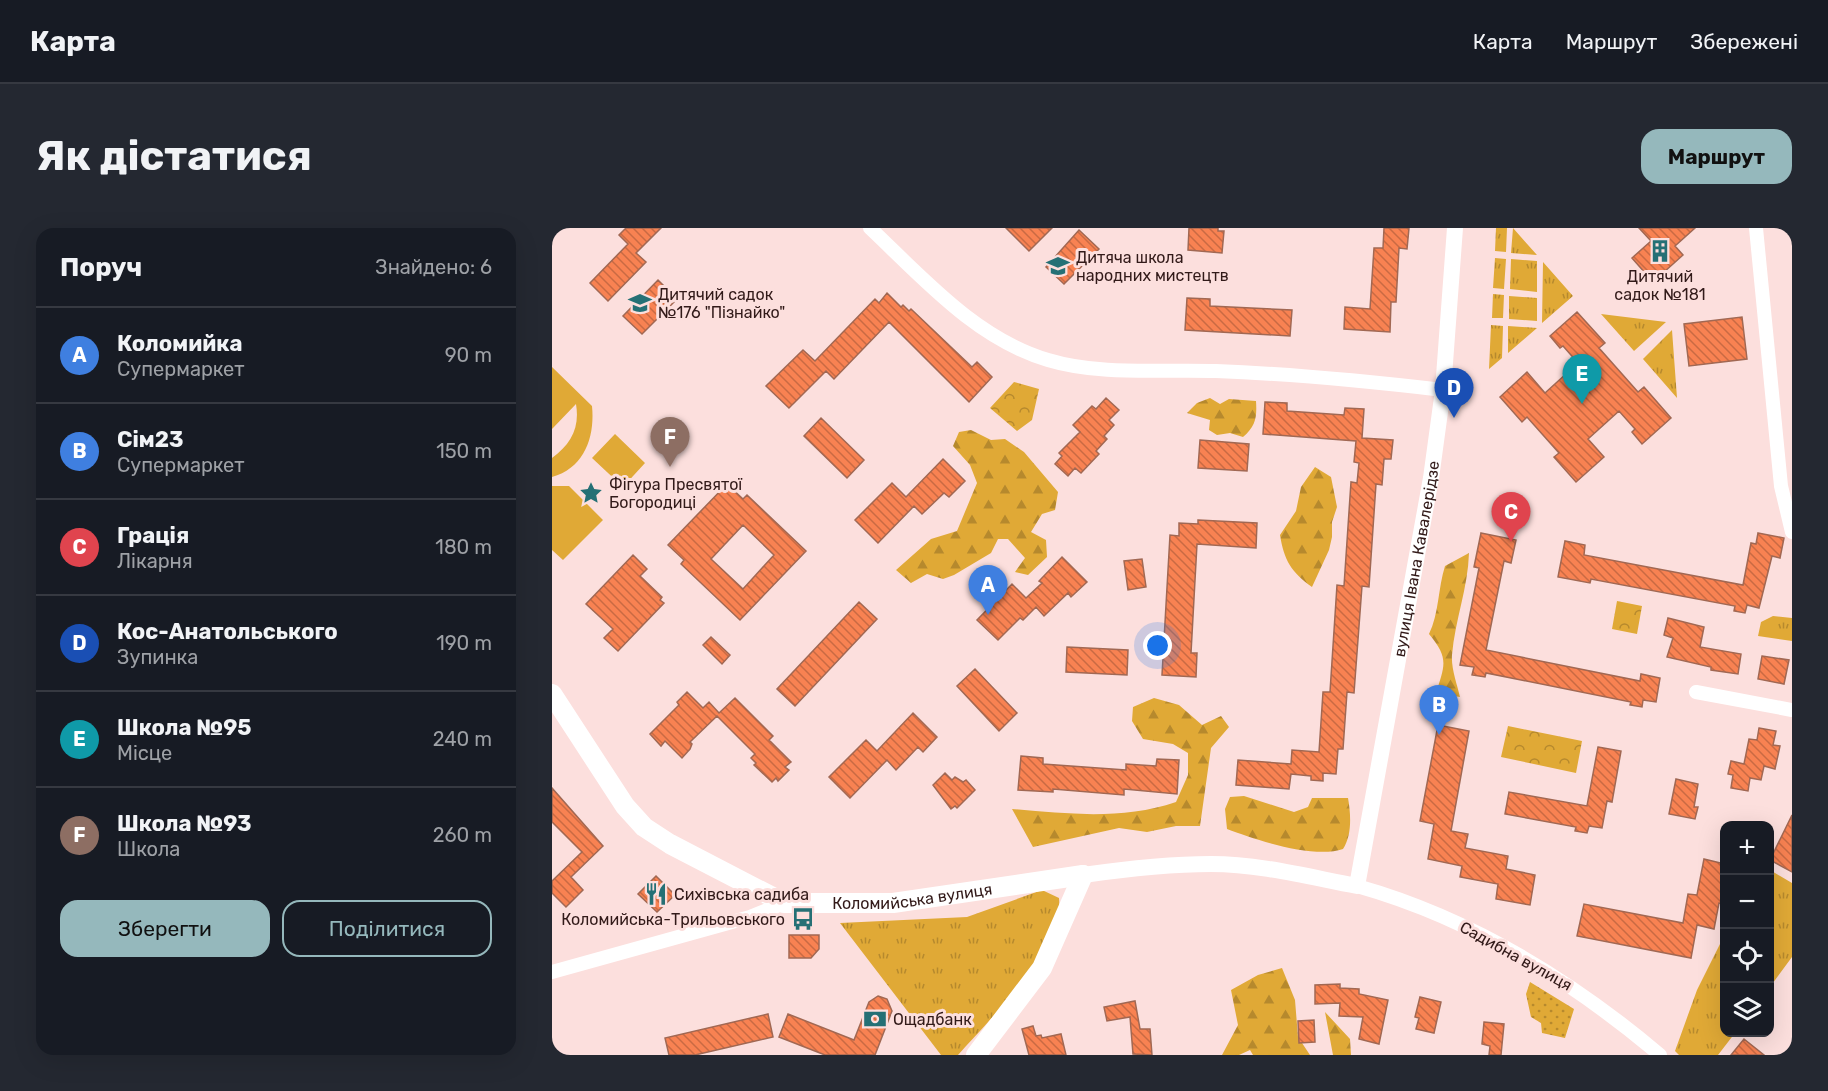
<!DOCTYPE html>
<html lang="uk">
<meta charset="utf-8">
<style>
body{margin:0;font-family:Rubik,sans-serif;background:#242831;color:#f1f3f6}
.controls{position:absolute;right:18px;bottom:18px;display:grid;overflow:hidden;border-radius:12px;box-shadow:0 6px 24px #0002}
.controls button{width:54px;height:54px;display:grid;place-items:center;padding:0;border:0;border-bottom:2px solid #363941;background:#171b24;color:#f1f3f6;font:30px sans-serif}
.you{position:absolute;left:606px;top:418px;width:21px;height:21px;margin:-15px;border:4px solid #fff;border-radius:50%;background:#1a73e8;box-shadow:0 0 0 9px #1a73e833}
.badge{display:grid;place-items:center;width:39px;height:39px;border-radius:50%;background:#95b8bc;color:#fff;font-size:20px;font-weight:700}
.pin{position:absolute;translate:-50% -50px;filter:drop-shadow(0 2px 3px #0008)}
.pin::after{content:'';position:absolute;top:32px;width:21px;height:18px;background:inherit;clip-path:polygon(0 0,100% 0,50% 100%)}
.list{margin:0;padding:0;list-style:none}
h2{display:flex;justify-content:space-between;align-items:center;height:78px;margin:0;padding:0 24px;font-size:26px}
h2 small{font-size:20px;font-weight:400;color:#9ea1a6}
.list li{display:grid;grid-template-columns:39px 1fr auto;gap:18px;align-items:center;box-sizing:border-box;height:96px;padding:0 24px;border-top:2px solid #363941}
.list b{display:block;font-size:22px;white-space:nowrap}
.list p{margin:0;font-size:20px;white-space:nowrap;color:#9ea1a6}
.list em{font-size:20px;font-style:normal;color:#9ea1a6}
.actions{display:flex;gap:12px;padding:18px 24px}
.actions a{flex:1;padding:14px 0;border:2px solid #95b8bc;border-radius:18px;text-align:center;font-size:21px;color:#95b8bc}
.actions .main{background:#95b8bc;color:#111}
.icon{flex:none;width:33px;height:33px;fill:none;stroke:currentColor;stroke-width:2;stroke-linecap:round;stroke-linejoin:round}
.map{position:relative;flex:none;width:1240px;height:827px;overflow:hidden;border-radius:18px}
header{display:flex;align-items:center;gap:36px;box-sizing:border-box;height:84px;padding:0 30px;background:#171b24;border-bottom:2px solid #363941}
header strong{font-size:28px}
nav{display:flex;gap:33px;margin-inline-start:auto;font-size:21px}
.intro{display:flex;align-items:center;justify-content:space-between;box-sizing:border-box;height:144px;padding:0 36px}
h1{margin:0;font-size:42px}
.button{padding:15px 27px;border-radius:18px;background:#95b8bc;color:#111;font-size:21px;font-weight:700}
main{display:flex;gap:36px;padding:0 36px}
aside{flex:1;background:#171b24;border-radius:18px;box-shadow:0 6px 24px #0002}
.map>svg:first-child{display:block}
</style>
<header>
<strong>Карта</strong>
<nav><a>Карта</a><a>Маршрут</a><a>Збережені</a></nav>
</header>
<div class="intro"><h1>Як дістатися</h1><a class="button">Маршрут</a></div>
<main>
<aside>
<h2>Поруч<small>Знайдено: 6</small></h2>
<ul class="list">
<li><span class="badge" style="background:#3f7fe0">A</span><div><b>Коломийка</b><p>Супермаркет</p></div><em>90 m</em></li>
<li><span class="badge" style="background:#3f7fe0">B</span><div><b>Сім23</b><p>Супермаркет</p></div><em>150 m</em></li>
<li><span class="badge" style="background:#e0444e">C</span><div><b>Грація</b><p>Лікарня</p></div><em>180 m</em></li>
<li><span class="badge" style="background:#1a4fb4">D</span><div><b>Кос-Анатольського</b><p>Зупинка</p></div><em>190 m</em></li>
<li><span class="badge" style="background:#0f9aa8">E</span><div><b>Школа №95</b><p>Місце</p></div><em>240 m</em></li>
<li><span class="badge" style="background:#8d6e63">F</span><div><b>Школа №93</b><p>Школа</p></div><em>260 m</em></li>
</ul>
<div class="actions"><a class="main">Зберегти</a><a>Поділитися</a></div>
</aside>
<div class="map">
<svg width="1240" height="827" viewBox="0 0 1240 827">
<defs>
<pattern id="grass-tufts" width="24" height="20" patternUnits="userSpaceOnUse" patternTransform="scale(1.5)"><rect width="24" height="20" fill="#e0a936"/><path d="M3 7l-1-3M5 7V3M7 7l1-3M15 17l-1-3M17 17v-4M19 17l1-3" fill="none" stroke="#b6892d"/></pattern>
<pattern id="forest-firs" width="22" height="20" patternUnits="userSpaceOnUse" patternTransform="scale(1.5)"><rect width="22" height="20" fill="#e0a936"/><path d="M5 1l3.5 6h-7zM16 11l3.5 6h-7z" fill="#b6892d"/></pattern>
<pattern id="park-crowns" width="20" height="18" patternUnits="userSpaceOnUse" patternTransform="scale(1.5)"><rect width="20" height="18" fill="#e0a936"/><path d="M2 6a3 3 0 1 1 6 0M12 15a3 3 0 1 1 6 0" fill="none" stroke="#b6892d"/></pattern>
<pattern id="garden-dots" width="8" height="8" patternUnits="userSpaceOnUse" patternTransform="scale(1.5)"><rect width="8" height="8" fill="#e0a936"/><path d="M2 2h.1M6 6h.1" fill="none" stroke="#b6892d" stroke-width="1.8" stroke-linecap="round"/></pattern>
<pattern id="building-back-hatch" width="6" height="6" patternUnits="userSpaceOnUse" patternTransform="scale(1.5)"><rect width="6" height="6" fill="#f88252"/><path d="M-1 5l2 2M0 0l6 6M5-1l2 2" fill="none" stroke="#c96a43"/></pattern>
</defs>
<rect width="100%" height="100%" fill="#fcdfdd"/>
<!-- grass -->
<path fill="url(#grass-tufts)" d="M944,0h11l-1,24 -11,-1z
M961,0l24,27 -26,-2z
M943,30l11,1 -2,30 -11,-1z
M959,31l26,2v31l-27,-3z
M991,34l30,34 -31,27z
M941,66l11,1 -1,23h-11z
M957,68l28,2v23l-28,-2z
M1049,86l65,8 -32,29z
M939,97l12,1 -1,32 -13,11z
M956,98l29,2 -29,25z
M1120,102l5,68 -34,-39z
M1221,388l19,2v23l-34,-5 3,-14z
M1218,642l22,13v74l-22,30z
M490,662l17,8c5,49 -69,121 -101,157h-17l-101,-132 127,-6z
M1172,708v96l11,1 -17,22h-39l-4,-4 22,-61z"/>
<!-- forest -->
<path fill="url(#forest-firs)" d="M658,170l10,6 9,-5 27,2c1,16 0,25 -13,36l-13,-4 -13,2 -8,-5 1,-10 -23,-7 10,-10z
M419,202l20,10 14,-1 19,13 34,40 -3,18 -13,4 -11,18 15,8 1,17 -19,18 -13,-3 10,-14 -17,-19h-10l-7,14 -37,22 -11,4 -16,-5 -16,9 -15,-13 35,-31 26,-8 20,-48 -7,-18 -17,-19 6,-14z
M763,239l16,10 6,30 -5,15v15l-3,13 -17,37c-21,-15 -28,-27 -32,-52l16,-24 5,-24z
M917,325c-1,35 -14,67 -17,102 -1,13 5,29 8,42l-24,-4c9,-28 13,-35 -7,-59 10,-20 9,-46 16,-68z
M602,470l25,7 23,20 19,-9 8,11 -18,21 -11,78h-24l-29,6 -28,-4 -86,19 -21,-38c56,5 111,11 164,-7l12,-27v-22l-15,-9 -30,-5 -11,-18 1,-14z
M692,568l50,16 14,-5 4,-9h36c3,17 4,37 -5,51 -29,10 -87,-9 -116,-20l-2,-20 5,-12z
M730,740l13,32 3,37 12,18h-57l-3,-5 -11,5h-17l16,-30 -7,-35 27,-15z
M773,784l25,27 1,16h-18z"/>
<!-- park -->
<path fill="url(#park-crowns)" d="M462,154l25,7 -7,31 -15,11 -27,-23z
M1065,373l25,5 -5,28 -25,-5z
M956,498l74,15 -6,32 -75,-16z"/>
<!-- garden -->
<path fill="url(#garden-dots)" d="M978,754l44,27 -9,29 -23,-5 -1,-10 -10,-6 -5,-23z"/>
<!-- pitch -->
<path fill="#e0a936" d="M0,139l40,39c3,30 -7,62 -40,71v-19c19,-14 28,-30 24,-54l-24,25z
M63,206l30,29 -22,24 -31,-29z
M0,258h17l34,34 -40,40 -11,-10z"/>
<!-- building -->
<path fill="url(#building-back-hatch)" stroke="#a16853" stroke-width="1.5" fill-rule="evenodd" d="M74,0h35l-25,25 10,9 -38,39 -18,-18 38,-39 -9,-9z
M454,0h46l-23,23z
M637,0h29v3h6l-2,22 -34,-3z
M832,0h25l-2,21 -8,-1 -3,54h-5l-1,30 -46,-3 1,-22 25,2 4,-61h9z
M1087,0h56l-20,18 8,9 -30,27 -21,-24 19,-17z
M527,2l20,19 -35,35 -18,-17z
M106,52l19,19 -35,35 -19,-18z
M335,65l14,14 2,-2 6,6 2,-2 61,58 5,-5 15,15 -23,25 -80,-80 -55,57 -8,-8 -37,37 -23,-22 37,-36 12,11 60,-62 4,4z
M635,70l23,1v7l82,4 -2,26 -105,-6z
M1025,84l28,31 -6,5 39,44 6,-5 27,31 -29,26 -10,-12 3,-3 -16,-18 -31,28 16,18 -28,25 -22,-25 5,-4 -32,-36 -5,5 -22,-25 27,-25 18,21 33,-30 -15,-17 -3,2 -10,-12z
M1190,89l5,42 -58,7 -5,-42z
M554,170l13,12 -10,10 5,5 -10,11 3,3 -11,12 3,3 -18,19 -6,-5 -7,8 -13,-12 7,-8 -3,-3 21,-21 -7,-7 19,-19 4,3z
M713,174l22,1v8l43,3 14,1 1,-7 19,1 -2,29 31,2 -2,19h-7l-2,26 -6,-1 -7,103 -7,-1 -8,107 -7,-1 -4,57h-5l-2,25 -13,-1v8l-12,-1v-4l-20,-2 -2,15 -53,-4 2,-25 53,4 1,-14 27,2 4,-60h7l7,-107 7,1 7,-104 6,1 2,-20 -5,-1 2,-21 -93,-7z
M269,190l43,42 -17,18 -43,-42z
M648,212l49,4 -2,27 -49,-3z
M391,231l22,22 -16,16 -5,-4 -22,21 -8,-8 -36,37 -23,-23 37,-37 14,14z
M175,256l16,15 4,-4 59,56 -66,69 -59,-56 3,-4 -16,-15zM191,297l31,30 -31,34 -32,-30z
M646,292l59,3 -1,25 -59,-4 -6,109h6l-1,24 -34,-2 8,-140 9,1v-13l19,1z
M929,305l35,7 -5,23 -7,-2 -18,89 154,31 1,-7 19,4 -4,24 -13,-2 -1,7 -12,-2 1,-3 -145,-29 -1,4 -13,-2 2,-8 -14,-2 19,-97 -5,-1z
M1206,305l26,5 -4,20 -8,-2 -13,52 -12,-3 -2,8 -11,-2 1,-5 -144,-27 -1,4 -32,-6 7,-36 20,4 -1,10 159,30 8,-42 5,1z
M81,327l14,14 -7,7 22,21 -2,3 4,3 -46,48 -14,-13 9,-9 -27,-25z
M510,329l25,25 -16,15 -3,-4 -24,23 -8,-9 -13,13 -3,-2 -22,22 -21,-20 35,-36 14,14 16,-15 -3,-2z
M590,331l4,28 -18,3 -4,-29z
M307,374l18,17 -82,87 -18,-17z
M1116,390l36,9 -4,20 41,7 -3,20 -27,-4v-3l-44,-10 6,-19 -9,-3z
M159,409l19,18 -8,9 -19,-19z
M515,419l61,3 -1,25 -61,-3z
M1210,428l27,4 -5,24 -26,-5z
M423,441l42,44 -18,18 -42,-45z
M135,464l16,16 6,-6 10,11 16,-15 38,38 -4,4 22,22 -6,5 4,3 -11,11 -2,-3 -4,4 -18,-17 2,-2 -5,-5 4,-4 -38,-38 -27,26 2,2 -2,5 -8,9 -17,-17 -4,5 -11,-12 29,-29 -2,-3z
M361,485l24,24 -14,15 -5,-5 -22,23 -9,-10 -37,38 -21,-21 37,-37 11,11z
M886,497l31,6 -18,100 17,3 -3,14 43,8 -2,13 29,6 -5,30 -34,-6 2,-15 -38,-7 2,-11 -34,-7 6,-35 -14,-3z
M1207,500l17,3 -3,14 7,1 -5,23 -11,-3 -3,14 -11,-2 -2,13 -17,-3 2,-13 -5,-1 3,-13 13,3 5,-25 8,1z
M1046,519l23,4 -9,51 -5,-1 -5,27 -13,-2 -2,7 -12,-2 1,-4 -71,-13 4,-22 78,14z
M469,528l22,2v6l83,6v-6l30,2 1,-7 22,1 -2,34 -53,-5v6l-71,-6v3l-35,-2z
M393,545l7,7 3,-3 8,5 3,-2 9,10 -18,18 -2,-2 -4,3 -18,-24z
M1124,551l22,5 -4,23h4l-3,12 -26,-5z
M0,560l51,58 -32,31 12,13 -17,17 -14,-14v-12l30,-29 -30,-30z
M1240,587v57l-22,-12z
M1152,631l21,5v40l-6,-1 -5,26 -17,-4 -6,33 -114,-22 7,-32 99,19 5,-29 9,1z
M104,648l19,19 -18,17 -19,-18z
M237,707h30v14l-8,9h-22z
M788,756v4l19,1v5l29,6 -9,44 -20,-5 4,-22 -24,-1 1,-13 -25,1v-19z
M326,768l9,3 5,12 -17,44h-50l-46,-18 9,-23 66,26 15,-38z
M868,769l21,5 -7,31 -18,-4 3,-11 -4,-1z
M583,773l5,28h10l2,26 -19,-1 -3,-37 -23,4 -3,-14z
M216,786l5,23 -78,18h-26l-4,-17z
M762,792l1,22 -16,1 -1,-22z
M932,794l20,2 -3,31h-12l1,-9 -8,-2z
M481,798l3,10 5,-1 1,3 19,-4 5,21h-37l-7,-26z
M1192,811l20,16h-33z"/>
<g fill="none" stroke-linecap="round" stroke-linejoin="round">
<!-- minor -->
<path stroke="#fff" stroke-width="14" d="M318,0c52,49 106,111 178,132 53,16 113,9 168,11 78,3 150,10 227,19
M1204,0l25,258 11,46
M1144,464l96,18
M805,658c114,32 213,93 303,169
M0,744l198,-55 34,-14"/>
<!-- tertiary -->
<path stroke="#fff" stroke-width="16" id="s1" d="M531,647c42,-6 85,-11 128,-11 49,0 98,13 146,22l74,-408 12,-88 12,-162"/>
<!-- secondary -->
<g stroke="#fff" stroke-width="20">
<path id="s2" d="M0,466l73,112 19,21 26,17 114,59h109l190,-28"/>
<path d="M424,827l66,-87 41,-93"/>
</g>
</g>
<!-- icons -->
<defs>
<g id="building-bare" transform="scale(1.8)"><path d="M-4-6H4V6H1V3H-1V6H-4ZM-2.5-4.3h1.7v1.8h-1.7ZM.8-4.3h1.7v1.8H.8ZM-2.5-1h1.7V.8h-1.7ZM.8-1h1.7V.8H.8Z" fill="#257075" stroke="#fcdfdd" stroke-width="2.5" paint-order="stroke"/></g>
<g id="school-bare" transform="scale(1.8)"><path d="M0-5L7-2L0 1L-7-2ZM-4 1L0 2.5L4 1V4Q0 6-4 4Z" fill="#257075" stroke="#fcdfdd" stroke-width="2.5" paint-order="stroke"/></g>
<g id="sight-bare" transform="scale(1.8)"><path d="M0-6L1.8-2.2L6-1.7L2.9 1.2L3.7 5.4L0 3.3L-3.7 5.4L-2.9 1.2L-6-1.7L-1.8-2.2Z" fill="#257075" stroke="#fcdfdd" stroke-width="2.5" paint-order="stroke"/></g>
<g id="restaurant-bare" transform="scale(1.8)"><path d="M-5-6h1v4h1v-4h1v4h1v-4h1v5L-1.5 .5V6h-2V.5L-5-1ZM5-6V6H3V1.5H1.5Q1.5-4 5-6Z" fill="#257075" stroke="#fcdfdd" stroke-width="2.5" paint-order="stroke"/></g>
<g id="bus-bare" transform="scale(1.8)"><path d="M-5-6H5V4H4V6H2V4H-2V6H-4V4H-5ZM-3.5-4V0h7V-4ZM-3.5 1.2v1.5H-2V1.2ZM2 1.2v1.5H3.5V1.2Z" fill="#257075" stroke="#fcdfdd" stroke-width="2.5" paint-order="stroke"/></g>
<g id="bank-bare" transform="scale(1.8)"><path d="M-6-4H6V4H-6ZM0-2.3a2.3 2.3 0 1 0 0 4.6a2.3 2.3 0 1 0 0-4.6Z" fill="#257075" stroke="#fcdfdd" stroke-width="2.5" paint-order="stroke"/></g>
</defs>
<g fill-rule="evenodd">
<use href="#building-bare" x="1108" y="23"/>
<use href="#school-bare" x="506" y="38"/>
<use href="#school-bare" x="88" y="75"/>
<use href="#sight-bare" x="39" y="265"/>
<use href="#restaurant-bare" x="104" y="666"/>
<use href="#bus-bare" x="251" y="691"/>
<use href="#bank-bare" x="323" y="791"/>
</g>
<g text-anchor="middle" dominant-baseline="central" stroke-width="6" stroke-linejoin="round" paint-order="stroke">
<!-- poi labels -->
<g font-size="16" fill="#321a19" stroke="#fcdfdd" text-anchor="start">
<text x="524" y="29">Дитяча школа<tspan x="524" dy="18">народних мистецтв</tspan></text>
<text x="1108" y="48" text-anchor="middle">Дитячий<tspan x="1108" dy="18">садок №181</tspan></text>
<text x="106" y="66">Дитячий садок<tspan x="106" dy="18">№176 "Пізнайко"</tspan></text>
<text x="57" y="256">Фігура Пресвятої<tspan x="57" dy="18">Богородиці</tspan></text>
<text x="122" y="666">Сихівська садиба</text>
<text x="233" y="691" text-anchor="end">Коломийська-Трильовського</text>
<text x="341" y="791">Ощадбанк</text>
</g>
<!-- street labels -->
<g font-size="16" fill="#321a19" stroke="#fcdfdd">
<text stroke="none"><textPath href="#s1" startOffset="609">вулиця Івана Кавалерідзе</textPath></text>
<text stroke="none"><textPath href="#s2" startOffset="450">Коломийська вулиця</textPath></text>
<text transform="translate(964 728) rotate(29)">Садибна вулиця</text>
</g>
</g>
</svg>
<div class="controls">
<button>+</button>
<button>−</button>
<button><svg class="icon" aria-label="locate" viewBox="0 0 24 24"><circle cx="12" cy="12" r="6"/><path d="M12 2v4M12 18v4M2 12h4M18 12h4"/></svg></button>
<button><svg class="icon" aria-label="layers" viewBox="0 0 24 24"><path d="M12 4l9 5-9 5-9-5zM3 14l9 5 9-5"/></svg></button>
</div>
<div class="you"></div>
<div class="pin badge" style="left:436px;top:387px;background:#3f7fe0">A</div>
<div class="pin badge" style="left:887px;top:507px;background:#3f7fe0">B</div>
<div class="pin badge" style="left:959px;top:314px;background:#e0444e">C</div>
<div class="pin badge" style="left:902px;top:190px;background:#1a4fb4">D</div>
<div class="pin badge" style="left:1030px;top:176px;background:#0f9aa8">E</div>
<div class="pin badge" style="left:118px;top:239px;background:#8d6e63">F</div>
</div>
</main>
